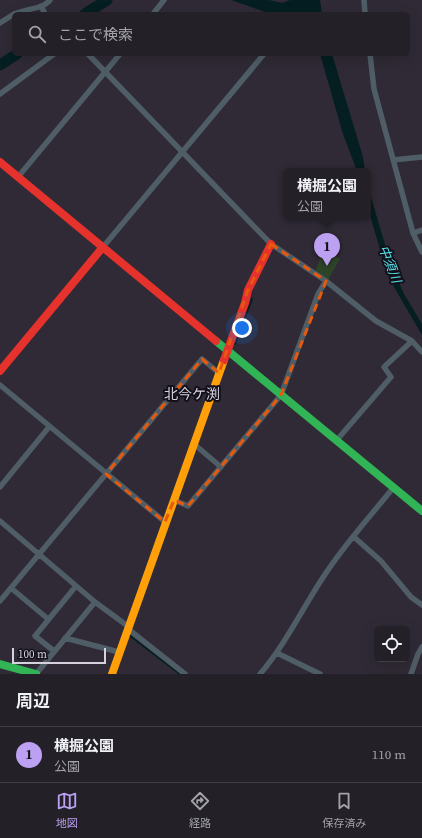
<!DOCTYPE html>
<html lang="ja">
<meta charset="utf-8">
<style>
body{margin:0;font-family:"Source Serif 4","Noto Sans JP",serif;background:#2f2d34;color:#f1f3f6}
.controls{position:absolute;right:12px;bottom:12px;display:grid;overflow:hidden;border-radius:6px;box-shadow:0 4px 16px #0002}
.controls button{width:36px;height:36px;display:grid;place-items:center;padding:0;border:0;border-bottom:1px solid #403e45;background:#232028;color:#f1f3f6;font:20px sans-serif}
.scale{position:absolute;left:12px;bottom:10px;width:94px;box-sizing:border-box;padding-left:4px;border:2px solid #d6d1df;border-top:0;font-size:11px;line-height:14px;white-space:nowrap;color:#d6d1df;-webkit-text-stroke:3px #14101a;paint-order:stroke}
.you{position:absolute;left:242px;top:328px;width:14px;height:14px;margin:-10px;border:3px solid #fff;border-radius:50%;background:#1a73e8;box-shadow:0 0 0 6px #1a73e833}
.badge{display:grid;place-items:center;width:26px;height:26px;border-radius:50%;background:#bca0f2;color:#111;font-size:13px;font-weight:700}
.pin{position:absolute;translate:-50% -33px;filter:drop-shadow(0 1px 2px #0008)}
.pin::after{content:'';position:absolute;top:21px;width:14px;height:12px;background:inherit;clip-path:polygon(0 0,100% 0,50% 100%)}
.popup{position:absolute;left:283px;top:168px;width:88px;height:52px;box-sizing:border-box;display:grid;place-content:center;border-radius:6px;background:#232028;filter:drop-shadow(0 1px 3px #0005);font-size:13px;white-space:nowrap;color:#a3a3a8}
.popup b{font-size:15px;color:#f1f3f6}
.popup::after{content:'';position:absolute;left:50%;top:100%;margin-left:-8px;border:8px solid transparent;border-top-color:#232028}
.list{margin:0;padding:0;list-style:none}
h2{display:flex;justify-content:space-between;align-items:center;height:52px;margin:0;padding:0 16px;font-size:17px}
h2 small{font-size:13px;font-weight:400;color:#a3a3a8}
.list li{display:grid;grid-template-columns:26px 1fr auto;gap:12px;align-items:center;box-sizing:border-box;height:56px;padding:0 16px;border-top:1px solid #403e45}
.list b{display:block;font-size:15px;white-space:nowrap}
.list p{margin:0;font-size:13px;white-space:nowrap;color:#a3a3a8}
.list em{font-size:13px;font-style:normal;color:#a3a3a8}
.icon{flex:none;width:22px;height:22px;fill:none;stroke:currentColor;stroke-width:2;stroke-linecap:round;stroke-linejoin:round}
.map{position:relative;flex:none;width:422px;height:674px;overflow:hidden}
.search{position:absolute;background:#232028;box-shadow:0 4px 16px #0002;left:12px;right:12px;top:12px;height:44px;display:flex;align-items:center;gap:10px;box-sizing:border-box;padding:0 14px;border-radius:6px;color:#a3a3a8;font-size:15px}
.sheet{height:108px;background:#232028}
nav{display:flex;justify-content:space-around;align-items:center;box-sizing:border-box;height:56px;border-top:1px solid #403e45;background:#232028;font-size:11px;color:#a3a3a8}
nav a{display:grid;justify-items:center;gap:2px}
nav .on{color:#bca0f2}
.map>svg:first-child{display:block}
</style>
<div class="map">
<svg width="422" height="674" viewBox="0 0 422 674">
<rect width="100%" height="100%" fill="#2f2a35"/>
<!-- green -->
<path fill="#2d4429" d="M323,250l17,9 -12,21 -13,-8z"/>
<!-- water -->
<path fill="#041e21" d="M231,0h38l13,3 8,-3h30l2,14h-51z
M320,54h12l31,103 2,14h-8l-14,-37z
M368,187l23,78 13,29 18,30v11l-28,-48 -8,-17 -18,-62z"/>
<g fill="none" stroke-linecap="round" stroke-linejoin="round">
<!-- stream -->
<path stroke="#041e21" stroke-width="2" d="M235,344l17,-45
M129,635l51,39"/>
<!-- river -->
<path stroke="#041e21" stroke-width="11" d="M85,14l22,-14
M0,65l17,-11"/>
<!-- street -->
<path stroke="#4f5d66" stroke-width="5.5" d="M364,0l1,14
M41,6l4,8
M15,14c11,-6 27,-4 35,-14
M153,14l11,-14
M0,23l14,-9
M88,54l183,190 55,37 50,40 36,20 10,11
M370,54l4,35 39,144 9,19
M0,94l54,-40
M393,160l29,-3
M18,177l102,-123
M413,233l9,-3
M103,247l161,-193
M0,385l165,137
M336,441l55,-64 -7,-10 28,-26
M194,444l27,23
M0,487l49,-60
M174,500l14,6 93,-111 37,-101 8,-13
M0,521l95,81 34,25
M354,537l27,24 30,36 11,8
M11,588l37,31
M0,601l202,-242 17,14
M128,629l57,45
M65,638l54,14
M54,651l-19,-15 41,-50
M277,653l43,21
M36,674l59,-72
M260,674c25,-29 41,-63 62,-95 20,-32 47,-61 71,-91
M411,674l7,-20 4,-7"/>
<!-- fast -->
<path stroke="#30b455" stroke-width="8" d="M216,341l206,170
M0,664l36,10"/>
<!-- slow -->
<path stroke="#ff9f0a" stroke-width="8" d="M112,674l112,-314"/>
<!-- jam -->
<path stroke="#e5322d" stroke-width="8" d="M0,162l216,179
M224,360l21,-57 3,-13 23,-46
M0,371l103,-124"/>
</g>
<!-- marked area -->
<path fill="none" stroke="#e8590c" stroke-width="3" stroke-dasharray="8 5" stroke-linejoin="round" d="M271,244l55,37 -45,114 -93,111 -14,-6 -9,22 -59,-48 96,-115 17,14 29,-83z"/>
<g text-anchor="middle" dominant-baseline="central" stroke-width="4" stroke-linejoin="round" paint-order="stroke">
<!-- water labels -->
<g font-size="13" font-style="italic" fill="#54e0e9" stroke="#14101a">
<text transform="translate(390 264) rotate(69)">中須川</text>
</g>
<!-- quarter labels -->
<g font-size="14" fill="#d6d1df" stroke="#14101a">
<text x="192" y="394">北今ケ渕</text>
</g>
</g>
</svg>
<div class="controls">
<button><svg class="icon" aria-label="locate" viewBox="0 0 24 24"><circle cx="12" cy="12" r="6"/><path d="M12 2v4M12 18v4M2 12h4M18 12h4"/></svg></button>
</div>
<div class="scale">100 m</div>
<div class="you"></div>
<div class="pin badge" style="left:327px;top:266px">1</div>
<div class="popup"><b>横掘公園</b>公園</div>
<div class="search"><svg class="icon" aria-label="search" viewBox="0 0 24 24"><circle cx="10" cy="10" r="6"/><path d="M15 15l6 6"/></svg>ここで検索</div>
</div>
<section class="sheet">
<h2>周辺<small></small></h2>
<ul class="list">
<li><span class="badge">1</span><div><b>横掘公園</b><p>公園</p></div><em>110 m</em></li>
</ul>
</section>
<nav>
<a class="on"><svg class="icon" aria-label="map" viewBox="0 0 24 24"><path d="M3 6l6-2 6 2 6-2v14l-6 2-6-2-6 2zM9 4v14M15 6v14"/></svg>地図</a>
<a><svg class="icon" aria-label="directions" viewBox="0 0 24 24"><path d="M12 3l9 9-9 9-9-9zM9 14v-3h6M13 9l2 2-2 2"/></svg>経路</a>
<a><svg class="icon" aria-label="saved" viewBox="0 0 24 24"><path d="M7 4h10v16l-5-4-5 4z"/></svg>保存済み</a>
</nav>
